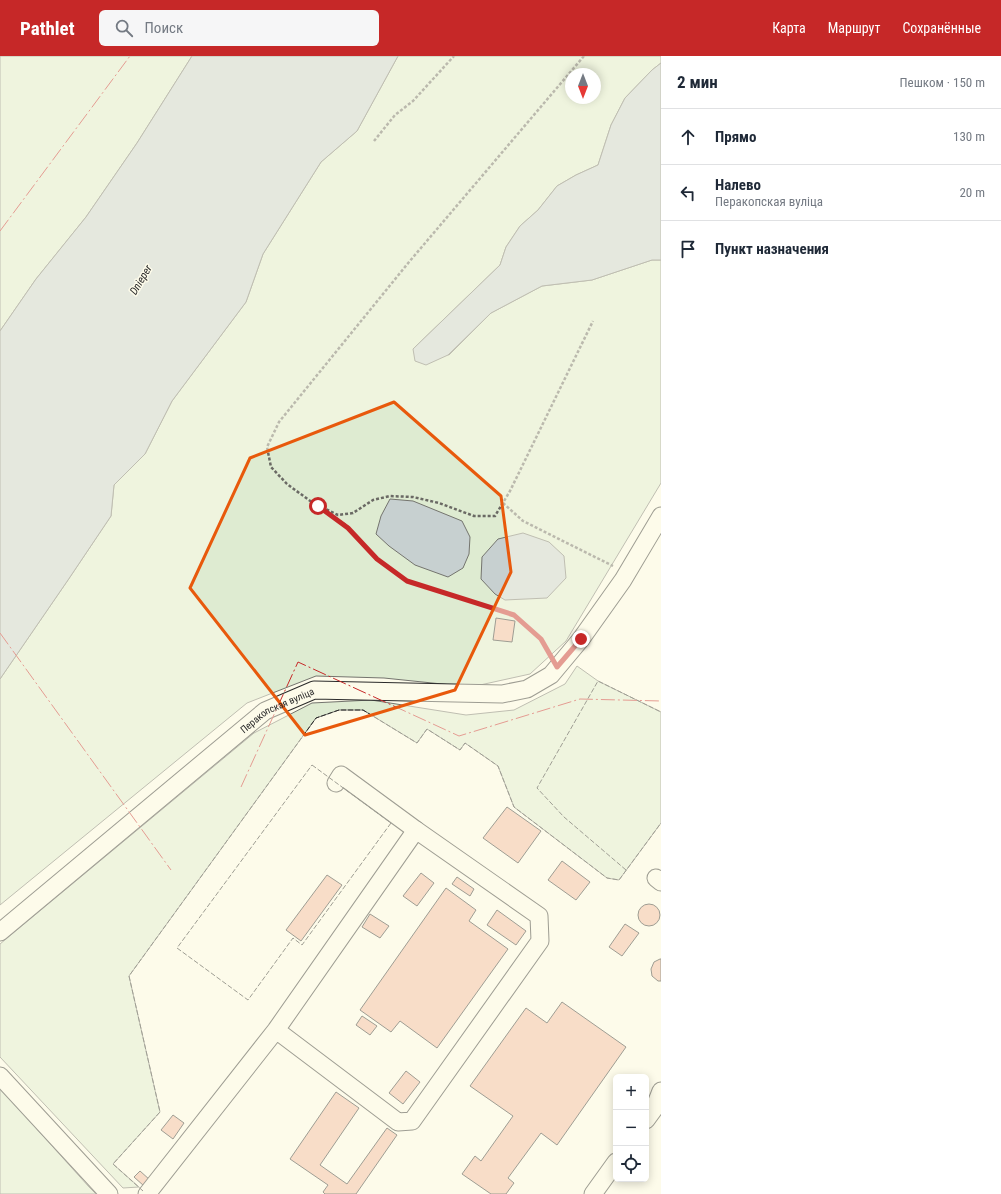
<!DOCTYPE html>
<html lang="ru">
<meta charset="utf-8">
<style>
body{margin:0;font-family:"Roboto Condensed",sans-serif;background:#f6f6f7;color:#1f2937}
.controls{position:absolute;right:12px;bottom:12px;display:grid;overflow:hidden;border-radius:6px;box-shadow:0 2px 10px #0003}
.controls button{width:36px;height:36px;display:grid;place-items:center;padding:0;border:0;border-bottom:1px solid #e0e1e3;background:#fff;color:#1f2937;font:20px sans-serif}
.compass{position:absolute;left:565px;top:12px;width:36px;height:36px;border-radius:50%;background:#fff;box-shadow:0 2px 10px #0003;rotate:180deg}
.stop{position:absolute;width:12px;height:12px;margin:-9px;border:3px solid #c62828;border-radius:50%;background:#fff}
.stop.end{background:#c62828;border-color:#fff;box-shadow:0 1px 4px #0008}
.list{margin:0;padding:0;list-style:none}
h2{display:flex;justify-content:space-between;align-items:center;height:52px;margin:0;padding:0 16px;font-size:17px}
h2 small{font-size:13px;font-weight:400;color:#747a83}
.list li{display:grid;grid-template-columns:26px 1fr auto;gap:12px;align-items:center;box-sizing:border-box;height:56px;padding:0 16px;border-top:1px solid #e0e1e3}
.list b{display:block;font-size:15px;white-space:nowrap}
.list p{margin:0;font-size:13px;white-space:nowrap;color:#747a83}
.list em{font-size:13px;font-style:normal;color:#747a83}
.icon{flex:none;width:22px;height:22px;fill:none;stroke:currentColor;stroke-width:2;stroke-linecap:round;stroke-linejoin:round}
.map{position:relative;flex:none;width:661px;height:1138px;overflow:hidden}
header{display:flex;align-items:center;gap:24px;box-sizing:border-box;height:56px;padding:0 20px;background:#c62828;color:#fff}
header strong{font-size:19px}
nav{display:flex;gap:22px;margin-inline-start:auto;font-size:14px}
.search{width:280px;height:36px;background:#f6f6f7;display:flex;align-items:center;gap:10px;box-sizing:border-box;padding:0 14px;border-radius:6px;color:#747a83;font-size:15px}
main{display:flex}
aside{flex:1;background:#fff}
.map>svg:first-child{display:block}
</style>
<header>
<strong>Pathlet</strong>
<div class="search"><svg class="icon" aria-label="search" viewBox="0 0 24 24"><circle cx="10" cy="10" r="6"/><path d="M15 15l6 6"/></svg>Поиск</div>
<nav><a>Карта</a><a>Маршрут</a><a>Сохранённые</a></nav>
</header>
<main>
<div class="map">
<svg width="661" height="1138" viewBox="0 0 661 1138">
<rect width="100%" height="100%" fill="#fdfbea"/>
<!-- green -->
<path fill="#deebd1" stroke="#74746e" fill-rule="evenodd" d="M0,0h192l-55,87 -51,74 -50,62 -36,52z
M398,0h263v7l-9,7 -27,28 -14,27 -13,40 -22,10 -19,11 -19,24 -18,16 -14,21 -6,18 -87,84 36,6 42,-42 51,-27 50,-6 60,-20h9v223l-95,158 -36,33 -59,13 -87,-9 -68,-2 -69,27 -247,202v-226l68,-99 43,-64 3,-31 31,-31 27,-53 74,-99 17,-48 58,-92 36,-31zM571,18h24v24h-24z
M577,610l21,15 63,31v111l-42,57 -12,-2 -93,-71 -16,-41 -33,-23 -5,7 -33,-21 -10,14 -54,-33h-24l-23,8 -187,258 31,136 -47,52 26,23 -16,1 -123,-131v-113l254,-211 58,-30 59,-3 95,15 48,-5 51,-26z
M0,1032l89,99 7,7h-96z"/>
<!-- water -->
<path fill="#c7d0d0" stroke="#74746e" d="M192,0h206l-41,75 -36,31 -58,92 -17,48 -74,99 -27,53 -31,31 -3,31 -43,64 -68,99v-348l36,-52 50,-62 51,-74z
M661,7v197h-9l-60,20 -50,6 -51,27 -43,42 -22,10 -11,-4 -2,-12 87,-84 6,-18 14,-21 18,-16 19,-24 19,-11 22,-10 13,-40 14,-27 27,-28z
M390,443l23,2 49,20 8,16 -1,17 -6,14 -15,9 -33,-12 -26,-19 -13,-12 5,-18z
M523,477l26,9 15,14 2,22 -19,20 -42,2 -10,-6 -14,-15 1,-22 16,-18z"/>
<!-- building -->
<path fill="#f2b8a0" stroke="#2b2b2b" d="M496,562l19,3 -3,21 -19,-2z
M507,751l34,24 -23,32 -35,-25z
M562,805l28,21 -14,18 -28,-20z
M421,817l13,10 -17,23 -14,-10z
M327,819l15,10 -41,56 -15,-11z
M457,821l17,12 -4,7 -18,-12z
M446,832l30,22 -7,11 39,28 -71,99 -37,-27 -9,11 -31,-22z
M638 859a11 11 0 1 1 22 0a11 11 0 1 1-22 0Z
M497,854l29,21 -10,14 -29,-20z
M370,858l19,12 -9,12 -18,-11z
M625,868l14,9 -17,23 -13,-9z
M660,903h1v22h-3l-6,-5 -1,-7 3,-7z
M562,946l64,45 -69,98 -16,-12 -33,45 6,5 -8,11h-15l-29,-20 13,-18 6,5 32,-45 -43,-30 56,-78 21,15z
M362,960l15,10 -7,9 -14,-10z
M406,1015l14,11 -17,22 -14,-11z
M336,1036l23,16 -39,57 27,19 40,-56 10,7 -41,59h-31l-2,-2 5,-7 -38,-26z
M173,1059l11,8 -11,16 -12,-9z
M140,1115l10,9 -6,6 -10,-9z"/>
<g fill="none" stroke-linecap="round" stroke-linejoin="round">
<!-- minor casing -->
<g stroke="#2b2b2b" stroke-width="19">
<g id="minor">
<path d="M336,727l5,-8 75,55"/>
<path d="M656,822l5,4"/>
<path id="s1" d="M0,876l265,-221 49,-21 188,4 25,-5 24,-14 30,-36 42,-59 38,-64"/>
<path d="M0,1020l109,118"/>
<path d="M646,1064l8,-11 7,-18"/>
<path d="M147,1138l129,-164 140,-200 123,86 1,25 -128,180 -14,1 -122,-92"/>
<path d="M593,1138l23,-32"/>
</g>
</g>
<!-- path -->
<path stroke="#6a6964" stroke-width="2.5" stroke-dasharray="3 2" stroke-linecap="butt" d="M584,0l-175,206 -130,160 -12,25 4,20 16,17 26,19 25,12 15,-2 20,-13 17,-4 23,1 26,6 35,13h21l15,-25 83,-170
M374,85l21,-26 18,-14 41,-45
M503,447l20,18 90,45
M323,453l25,18 29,32 30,22 107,34 27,24 9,15"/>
<!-- minor -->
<use href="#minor" stroke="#fdfbea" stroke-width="17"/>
<!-- fence -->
<path stroke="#2b2b2b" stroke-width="1" stroke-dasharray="5 2" stroke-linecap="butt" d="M312,709l79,58 -89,122 -9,-7 -45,62 -71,-52z
M626,814l-62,-53 -27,-29 61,-107 63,31
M143,1135l-30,-27 47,-52 -31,-136 187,-258 23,-8h24l54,33 10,-14 33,21 5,-7 33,23 16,41 93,71 12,2 42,-57"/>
<!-- power -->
<path stroke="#c62828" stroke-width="1" stroke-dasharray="14 3 2 3" stroke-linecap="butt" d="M0,175l130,-175
M0,577l171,237
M241,731l57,-125 161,74 121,-37 81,2"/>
</g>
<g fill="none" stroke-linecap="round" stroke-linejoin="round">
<!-- route -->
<path stroke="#c62828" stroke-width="5" d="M318,450l30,22 29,31 30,22 107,34 27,24 16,28 24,-28"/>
</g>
<!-- marked area -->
<path d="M0 0H661V1138H0ZM394,346l107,94 10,76 -56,118 -150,45 -115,-147 60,-130z" fill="#fdfbea" fill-opacity=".55" fill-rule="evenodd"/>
<path fill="none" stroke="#e8590c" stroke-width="3" stroke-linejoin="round" d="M394,346l107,94 10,76 -56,118 -150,45 -115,-147 60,-130z"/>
<g text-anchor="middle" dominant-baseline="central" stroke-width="3" stroke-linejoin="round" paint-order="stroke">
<!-- street labels -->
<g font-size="10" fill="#2b2b2b" stroke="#fdfbea">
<text stroke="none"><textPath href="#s1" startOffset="356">Перакопская вуліца</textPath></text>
</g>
<!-- water labels -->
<g font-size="11" font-style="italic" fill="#2b2b2b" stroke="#fdfbea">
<text transform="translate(141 224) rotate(-59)">Dnieper</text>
</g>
</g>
</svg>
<div class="controls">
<button>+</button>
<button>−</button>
<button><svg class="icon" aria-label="locate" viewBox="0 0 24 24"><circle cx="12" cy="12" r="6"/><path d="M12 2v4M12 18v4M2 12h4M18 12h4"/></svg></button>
</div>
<svg class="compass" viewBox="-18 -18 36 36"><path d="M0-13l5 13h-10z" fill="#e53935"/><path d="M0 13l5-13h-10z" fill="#747a83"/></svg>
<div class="stop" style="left:318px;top:450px"></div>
<div class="stop end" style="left:581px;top:583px"></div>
</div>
<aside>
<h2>2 мин<small>Пешком · 150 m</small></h2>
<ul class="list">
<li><svg class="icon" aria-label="ahead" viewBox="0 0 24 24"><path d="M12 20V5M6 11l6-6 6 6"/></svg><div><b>Прямо</b></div><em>130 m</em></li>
<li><svg class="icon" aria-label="left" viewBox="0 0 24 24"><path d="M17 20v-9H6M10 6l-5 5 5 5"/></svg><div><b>Налево</b><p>Перакопская вуліца</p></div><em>20 m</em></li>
<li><svg class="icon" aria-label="arrive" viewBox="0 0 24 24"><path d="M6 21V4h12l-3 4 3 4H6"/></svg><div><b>Пункт назначения</b></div></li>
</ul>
</aside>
</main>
